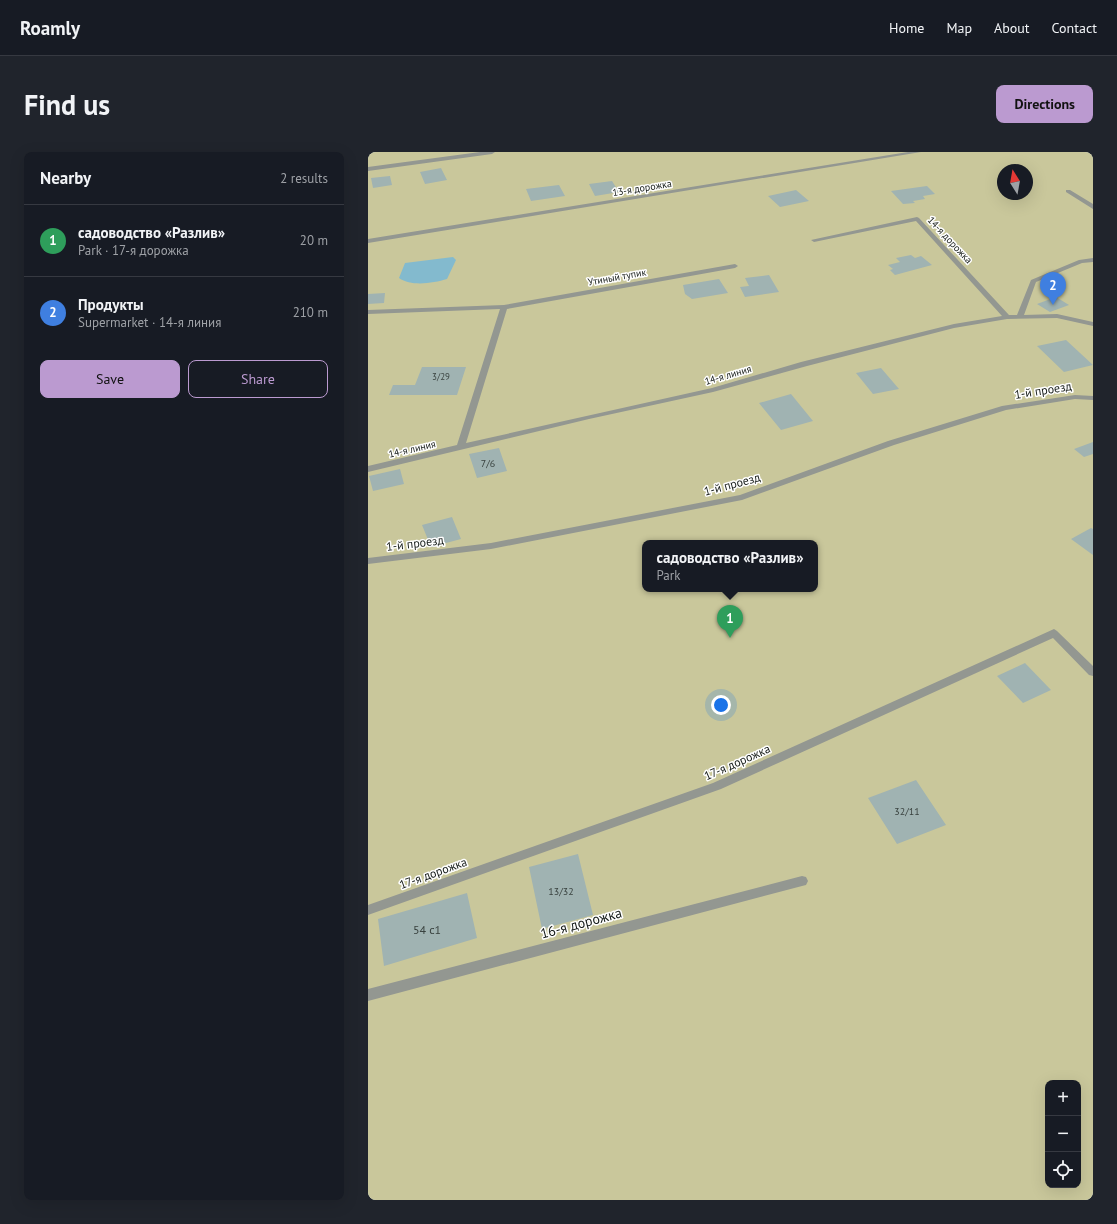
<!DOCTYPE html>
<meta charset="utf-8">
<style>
body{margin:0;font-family:"PT Sans",sans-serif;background:#20242c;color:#f1f3f6}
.controls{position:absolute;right:12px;bottom:12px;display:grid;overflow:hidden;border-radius:8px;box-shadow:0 4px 16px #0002}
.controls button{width:36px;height:36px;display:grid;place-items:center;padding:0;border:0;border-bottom:1px solid #363941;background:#171b24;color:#f1f3f6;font:20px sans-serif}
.compass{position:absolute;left:629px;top:12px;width:36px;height:36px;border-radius:50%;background:#171b24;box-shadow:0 4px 16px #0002;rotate:349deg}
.you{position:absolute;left:353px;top:553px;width:14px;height:14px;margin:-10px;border:3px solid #fff;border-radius:50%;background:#1a73e8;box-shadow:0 0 0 6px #1a73e833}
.badge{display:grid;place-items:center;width:26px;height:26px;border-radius:50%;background:#bb9ad0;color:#fff;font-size:13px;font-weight:700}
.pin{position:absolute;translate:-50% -33px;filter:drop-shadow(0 1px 2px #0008)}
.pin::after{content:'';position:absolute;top:21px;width:14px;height:12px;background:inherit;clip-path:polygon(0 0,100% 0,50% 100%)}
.popup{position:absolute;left:274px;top:388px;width:176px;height:52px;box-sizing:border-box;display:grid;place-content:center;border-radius:8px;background:#171b24;filter:drop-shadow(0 1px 3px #0005);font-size:13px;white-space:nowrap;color:#9ea1a6}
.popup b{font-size:15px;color:#f1f3f6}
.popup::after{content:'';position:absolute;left:50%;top:100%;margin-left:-8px;border:8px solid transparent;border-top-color:#171b24}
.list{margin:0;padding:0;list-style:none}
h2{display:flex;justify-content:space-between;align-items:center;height:52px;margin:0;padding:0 16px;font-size:17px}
h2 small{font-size:13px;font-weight:400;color:#9ea1a6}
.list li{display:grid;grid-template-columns:26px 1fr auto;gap:12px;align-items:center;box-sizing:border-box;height:72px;padding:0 16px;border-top:1px solid #363941}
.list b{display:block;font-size:15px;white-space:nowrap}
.list p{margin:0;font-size:13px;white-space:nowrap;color:#9ea1a6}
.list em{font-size:13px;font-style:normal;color:#9ea1a6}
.actions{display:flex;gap:8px;padding:12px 16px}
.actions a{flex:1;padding:9px 0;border:1px solid #bb9ad0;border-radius:8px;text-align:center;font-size:14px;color:#bb9ad0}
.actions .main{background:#bb9ad0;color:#111}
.icon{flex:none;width:22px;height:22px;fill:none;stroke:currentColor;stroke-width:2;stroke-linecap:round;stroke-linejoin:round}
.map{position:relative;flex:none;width:725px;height:1048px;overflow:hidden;border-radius:8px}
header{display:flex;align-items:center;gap:24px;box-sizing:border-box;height:56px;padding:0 20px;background:#171b24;border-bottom:1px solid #363941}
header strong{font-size:19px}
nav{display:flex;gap:22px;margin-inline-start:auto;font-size:14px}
.intro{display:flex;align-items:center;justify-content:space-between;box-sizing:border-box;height:96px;padding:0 24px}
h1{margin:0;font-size:28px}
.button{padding:10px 18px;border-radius:8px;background:#bb9ad0;color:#111;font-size:14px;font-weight:700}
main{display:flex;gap:24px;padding:0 24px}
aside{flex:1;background:#171b24;border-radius:8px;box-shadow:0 4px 16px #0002}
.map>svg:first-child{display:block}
</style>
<header>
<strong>Roamly</strong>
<nav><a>Home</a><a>Map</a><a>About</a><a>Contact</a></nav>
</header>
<div class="intro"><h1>Find us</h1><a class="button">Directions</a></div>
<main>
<aside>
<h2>Nearby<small>2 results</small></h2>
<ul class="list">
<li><span class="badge" style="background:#2e9e5b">1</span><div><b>садоводство «Разлив»</b><p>Park · 17-я дорожка</p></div><em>20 m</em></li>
<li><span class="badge" style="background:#3f7fe0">2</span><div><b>Продукты</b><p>Supermarket · 14-я линия</p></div><em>210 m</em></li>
</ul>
<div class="actions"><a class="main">Save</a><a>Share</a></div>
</aside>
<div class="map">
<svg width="725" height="1048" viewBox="0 0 725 1048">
<rect width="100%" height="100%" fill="#deeee6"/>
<!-- green -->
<path fill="#c9c79b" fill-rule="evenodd" d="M0,0h725v1048h-725zM635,18h24v24h-24zM277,391h170v46h-170zM680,931h30v102h-30z"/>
<!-- water -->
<path fill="#83bace" d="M85,105l3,3 -9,19c-14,4 -35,8 -48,-1l6,-15z"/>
<!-- building -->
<path fill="#a0b3b2" d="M73,16l6,12 -22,4 -5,-12z
M22,24l2,9 -19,3 -2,-10z
M244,29l7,11 -24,4 -6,-12z
M191,33l6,11 -34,5 -5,-12z
M559,34l8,8 -12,2 2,3 -12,2 2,2 -12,1 -12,-13z
M428,38l13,11 -29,6 -12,-11z
M543,103l4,3 6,-2 11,9 -37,10 -5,-5 3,-1 -5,-4 12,-3 -4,-4z
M401,123l10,17 -34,5 -5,-10 9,-1 -4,-8z
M351,127l9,14 -36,6 -7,-5 -2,-9z
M17,141l-1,10 -16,1v-10z
M688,145l13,8 -19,7 -13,-8z
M698,188l27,25 -29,7 -27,-26z
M54,215h44l-9,28h-68l4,-10h22z
M513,216l18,21 -26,5 -17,-21z
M423,242l22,27 -32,9 -22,-27z
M725,290v12l-9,3 -10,-8z
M131,296l8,23 -30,7 -8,-24z
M32,317l4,15 -31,7 -4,-15z
M84,365l9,22 -30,8 -9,-22z
M723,376l2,1v26l-22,-16z
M657,511l26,27 -28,13 -26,-27z
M548,628l30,45 -49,19 -29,-46z
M210,702l15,61 -51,14 -13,-62z
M99,741l10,45 -93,28 -6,-47z"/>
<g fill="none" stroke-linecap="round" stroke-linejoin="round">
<!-- minor -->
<path fill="#939791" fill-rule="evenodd" d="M112,0h15l-3,2 -124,17v-4z
M540,0h13l-553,91v-4z
M698,38h4l23,14v5l-27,-17z
M549,65l2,1 90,97h8l14,-35 48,-20 14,-2v4l-11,1 -46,19 -12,33 33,-1 36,8v4l-36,-8 -50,1 -53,9 -147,38 -94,26 -124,27 -221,53v-6l89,-21 43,-136 -132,5v-4l136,-5 231,-41 3,2 -3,2 -228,41 -41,134 246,-55 89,-26 153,-38 48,-8 -86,-95 -102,21 -3,-2z
M707,243l18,1v4l-18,-1 -69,11 -112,35 -152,55 -251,49 -123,15v-6l123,-15 249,-48 148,-54 114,-35z
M686,477l3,2 36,35v10l-4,-1 -36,-37 -332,151 -353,126v-10l345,-122z
M434,724l4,1 2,4 -2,4 -4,1 -434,115v-12z"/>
</g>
<g text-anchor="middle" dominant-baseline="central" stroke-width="3" stroke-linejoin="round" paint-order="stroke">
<!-- far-number labels -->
<g font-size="9" fill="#38413e">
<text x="73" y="224">3/29</text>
</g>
<!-- far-street labels -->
<g font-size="10" fill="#151b18" stroke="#fff">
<text transform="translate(274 36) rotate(-9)">13-я дорожка</text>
<text transform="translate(582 88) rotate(47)">14-я дорожка</text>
<text transform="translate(249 125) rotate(-10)">Утиный тупик</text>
<text transform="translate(360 223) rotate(-16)">14-я линия</text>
<text transform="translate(44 297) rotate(-13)">14-я линия</text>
</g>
<!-- number labels -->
<g font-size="10" fill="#38413e">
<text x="120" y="311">7/6</text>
<text x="539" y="659">32/11</text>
<text x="193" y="739">13/32</text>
</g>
<!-- street labels -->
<g font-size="12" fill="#151b18" stroke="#fff">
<text transform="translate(675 238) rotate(-9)">1-й проезд</text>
<text transform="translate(364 332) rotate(-15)">1-й проезд</text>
<text transform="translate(47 391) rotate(-7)">1-й проезд</text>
<text transform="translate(369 610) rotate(-24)">17-я дорожка</text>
<text transform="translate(65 721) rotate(-20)">17-я дорожка</text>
</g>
<!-- near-number labels -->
<g font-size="12" fill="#38413e">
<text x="59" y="777">54 с1</text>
</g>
<!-- near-street labels -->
<g font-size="14" fill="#151b18" stroke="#fff">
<text transform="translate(213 771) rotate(-15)">16-я дорожка</text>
</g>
</g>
</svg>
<div class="controls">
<button>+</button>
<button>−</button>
<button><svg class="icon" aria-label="locate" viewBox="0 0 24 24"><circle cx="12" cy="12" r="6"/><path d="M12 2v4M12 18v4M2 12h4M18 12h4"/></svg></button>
</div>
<svg class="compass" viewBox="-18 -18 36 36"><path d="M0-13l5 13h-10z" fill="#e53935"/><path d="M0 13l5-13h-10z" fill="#9ea1a6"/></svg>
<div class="you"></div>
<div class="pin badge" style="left:362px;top:486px;background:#2e9e5b">1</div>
<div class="popup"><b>садоводство «Разлив»</b>Park</div>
<div class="pin badge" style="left:685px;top:153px;background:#3f7fe0">2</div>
</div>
</main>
